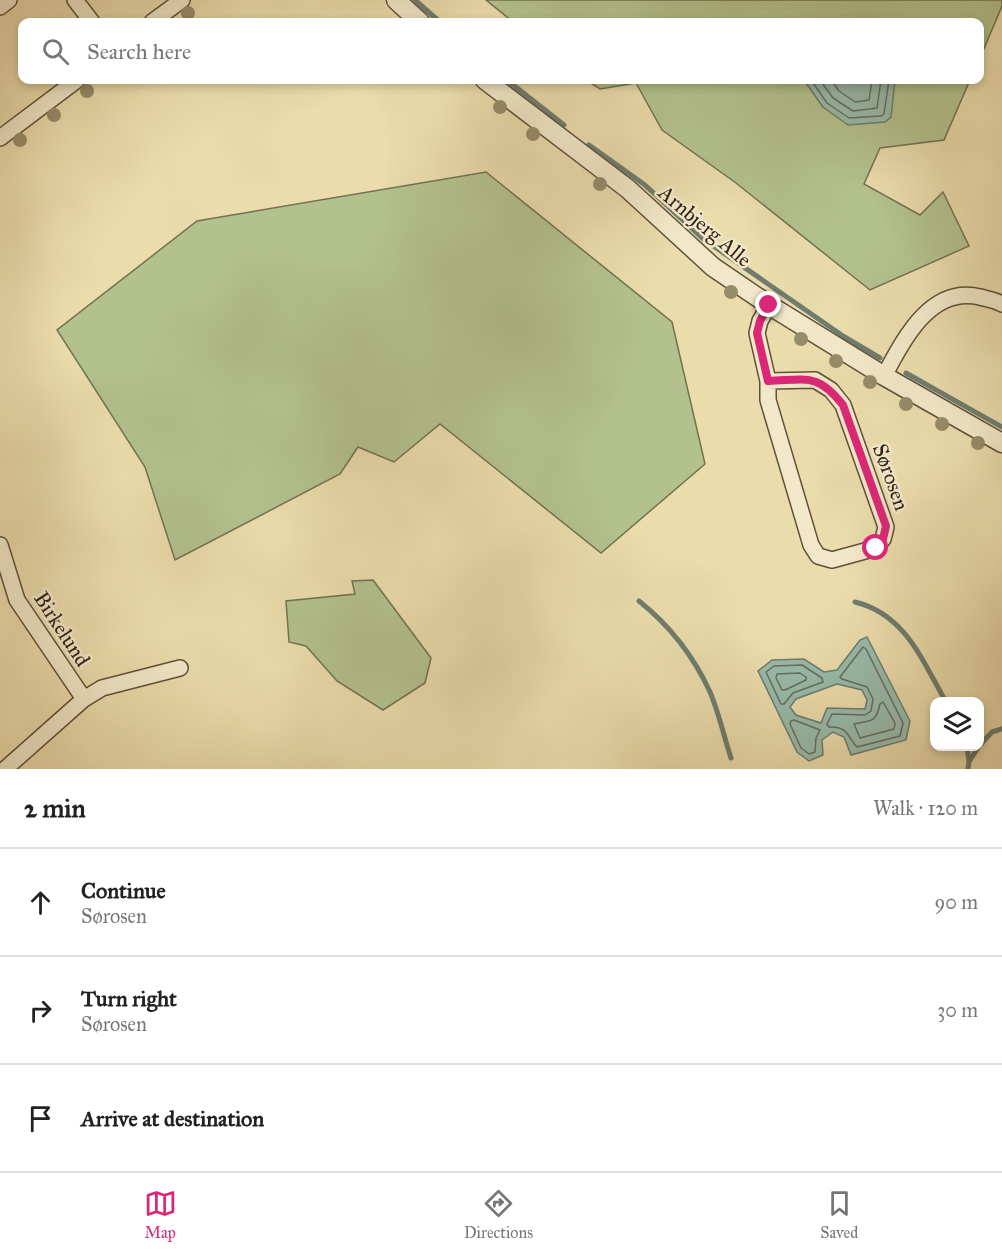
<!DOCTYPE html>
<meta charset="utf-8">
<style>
body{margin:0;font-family:"IM FELL Great Primer",serif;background:#f2f2f2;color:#222}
.controls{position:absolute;right:18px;bottom:18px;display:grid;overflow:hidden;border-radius:12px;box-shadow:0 3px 9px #0003}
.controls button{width:54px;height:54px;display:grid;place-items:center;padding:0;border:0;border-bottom:2px solid #e0e0e0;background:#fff;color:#222;font:30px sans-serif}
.stop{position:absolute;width:18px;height:18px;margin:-14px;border:4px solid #db2777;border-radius:50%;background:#fff}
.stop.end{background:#db2777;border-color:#fff;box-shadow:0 2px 6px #0008}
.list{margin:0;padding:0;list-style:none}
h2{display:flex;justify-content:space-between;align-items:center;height:78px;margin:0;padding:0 24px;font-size:26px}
h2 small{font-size:20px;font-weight:400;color:#767676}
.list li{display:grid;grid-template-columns:39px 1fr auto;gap:18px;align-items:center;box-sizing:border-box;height:108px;padding:0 24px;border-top:2px solid #e0e0e0}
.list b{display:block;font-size:22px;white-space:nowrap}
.list p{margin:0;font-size:20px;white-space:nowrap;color:#767676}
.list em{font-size:20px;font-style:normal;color:#767676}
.icon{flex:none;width:33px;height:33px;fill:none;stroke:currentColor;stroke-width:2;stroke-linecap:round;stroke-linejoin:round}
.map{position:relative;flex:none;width:1002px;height:769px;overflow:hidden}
.search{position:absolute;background:#fff;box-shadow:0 3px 9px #0003;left:18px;right:18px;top:18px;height:66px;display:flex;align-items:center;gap:15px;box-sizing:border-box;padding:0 21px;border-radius:12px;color:#767676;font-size:22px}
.sheet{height:402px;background:#fff}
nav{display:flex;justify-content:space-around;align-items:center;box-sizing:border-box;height:84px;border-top:2px solid #e0e0e0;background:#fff;font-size:16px;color:#767676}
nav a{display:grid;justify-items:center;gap:3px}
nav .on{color:#db2777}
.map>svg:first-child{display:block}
</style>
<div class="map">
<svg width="1002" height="769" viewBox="0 0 1002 769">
<rect width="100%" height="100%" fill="#ebdcac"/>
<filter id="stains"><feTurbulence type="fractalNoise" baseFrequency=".00333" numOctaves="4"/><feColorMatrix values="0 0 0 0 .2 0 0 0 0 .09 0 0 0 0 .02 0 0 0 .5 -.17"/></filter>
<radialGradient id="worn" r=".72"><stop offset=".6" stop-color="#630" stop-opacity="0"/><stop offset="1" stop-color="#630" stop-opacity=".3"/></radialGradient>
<!-- green -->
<path fill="#b3c28d" stroke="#727251" stroke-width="1.5" d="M486,0h516v6l-22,52v-36h-467z
M586,80h218l19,27 71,-21 1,-6h75l-26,60 -64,8 -16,36 56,31 23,-23 26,54 -99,44 -134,-107 -74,-53 -26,-47 -36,6z
M486,172l186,150 33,142 -104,89 -161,-129 -46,38 -36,-15 -18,27 -165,86 -30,-93 -88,-137 140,-109z
M373,580l58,78 -6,25 -42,27 -46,-29 -31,-35 -17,-4 -3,-41 69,-7 -3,-13z"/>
<!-- water -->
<path fill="#98bbab" stroke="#6e7d6f" stroke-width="1.5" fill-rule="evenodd" d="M804,80h91l-4,37 -6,5 -37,3 -25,-18z
M867,637l43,84 -4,19 -55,15 -7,-18 -11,-5 -11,8 1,15 -14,6 -12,-9 -39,-81 14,-11 32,-1 20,13 13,-2 23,-30zM837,684l25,6 5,10 -2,9 -38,-1 -6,15 -25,-8 -6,-8 6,-8z"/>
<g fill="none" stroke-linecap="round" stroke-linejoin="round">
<!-- shore -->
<path stroke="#646e60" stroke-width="1.5" d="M811,80l16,23 22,15 32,-2 3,-2 5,-34
M820,80l13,18 20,13 24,-3 4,-28
M831,80l8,11 16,11 14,-2 3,-20
M863,647l3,2 37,74 -3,13 -43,11c-10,-10 -8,-21 -28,-20l-2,-3 5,-10 33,1 6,-4 2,-12 -6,-12 -25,-8 -2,-2z
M802,665l20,13 1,4 -30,11 -9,11h-3l-15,-32 8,-6z
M800,673l6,4v3l-21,10h-3l-6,-12 1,-4z
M883,702l12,21 -1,6 -34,9 -6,-14c16,-4 22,0 26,-20z
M794,720l26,10 -4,8 -1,14 -6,2 -8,-6 -11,-24 1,-3z"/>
<!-- stream -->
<path stroke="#6e7d6f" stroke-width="5" d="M415,0l25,22
M507,80l57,45
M589,145l56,40 57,53 141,98 37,22
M906,373l96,54
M639,601c30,24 55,56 71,91 9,21 14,45 21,66
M855,602c50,12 67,58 91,100
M980,745l12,-13 10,-3
M967,746l2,16 -1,7
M969,762l10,-16"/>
<!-- minor casing -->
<g stroke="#5f503b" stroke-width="18">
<path id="minor" d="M75,0l17,22
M0,7l9,-7
M152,22l30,-22
M0,138l77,-58
M884,376c19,-35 46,-91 96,-79 7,2 15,3 22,7
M768,381l47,-1 16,10 12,15 43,122 -3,12 -7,9 -44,12 -14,-4 -7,-11 -43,-145v-19l-11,-48 3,-12 9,-16
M0,545l17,55 67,99 -79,70
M84,699l18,-11 78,-20"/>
</g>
<!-- tertiary casing -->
<g stroke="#5f503b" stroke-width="21">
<path id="tertiary" d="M396,0l24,22
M485,80l143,109 85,78 56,38 115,71 118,67"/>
</g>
<!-- minor -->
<use href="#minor" stroke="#f2e8c9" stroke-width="15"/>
<!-- tertiary -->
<use href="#tertiary" stroke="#f2e8c9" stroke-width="18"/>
</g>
<!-- trees -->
<g fill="#968b69">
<circle cx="188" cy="13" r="7"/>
<circle cx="87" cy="91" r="7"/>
<circle cx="500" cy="107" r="7"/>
<circle cx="54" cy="115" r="7"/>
<circle cx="533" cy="134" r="7"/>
<circle cx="20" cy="140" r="7"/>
<circle cx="600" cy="184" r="7"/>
<circle cx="731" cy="292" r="7"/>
<circle cx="801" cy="339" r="7"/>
<circle cx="836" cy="361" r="7"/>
<circle cx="870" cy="382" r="7"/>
<circle cx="906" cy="404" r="7"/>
<circle cx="942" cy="424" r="7"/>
<circle cx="978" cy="443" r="7"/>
</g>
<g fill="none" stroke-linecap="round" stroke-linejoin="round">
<!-- route -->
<path stroke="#db2777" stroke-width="8" d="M769,305l-9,16 -3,12 11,48c38,-1 49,-9 75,24l43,121 -3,13 -7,9"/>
</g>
<g text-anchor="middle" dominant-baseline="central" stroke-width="5" stroke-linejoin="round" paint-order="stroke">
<!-- street labels -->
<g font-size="21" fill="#302115" stroke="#f2e8c9">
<text transform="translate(705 226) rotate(40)">Arnbjerg Alle</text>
<text transform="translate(891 477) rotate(70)">Sørosen</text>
<text transform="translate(62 629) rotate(57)">Birkelund</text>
</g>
</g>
<rect width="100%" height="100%" filter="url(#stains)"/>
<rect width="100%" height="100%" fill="url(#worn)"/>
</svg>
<div class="controls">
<button><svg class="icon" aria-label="layers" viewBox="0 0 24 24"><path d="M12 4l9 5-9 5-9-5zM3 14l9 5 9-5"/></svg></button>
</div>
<div class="stop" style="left:876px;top:548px"></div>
<div class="stop end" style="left:769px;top:305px"></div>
<div class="search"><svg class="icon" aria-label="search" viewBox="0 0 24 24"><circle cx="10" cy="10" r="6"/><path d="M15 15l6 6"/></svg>Search here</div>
</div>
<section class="sheet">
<h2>2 min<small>Walk · 120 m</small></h2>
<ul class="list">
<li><svg class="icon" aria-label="ahead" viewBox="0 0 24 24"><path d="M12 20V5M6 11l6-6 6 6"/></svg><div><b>Continue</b><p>Sørosen</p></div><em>90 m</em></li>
<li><svg class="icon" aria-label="right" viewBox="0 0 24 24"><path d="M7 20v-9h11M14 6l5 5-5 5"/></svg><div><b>Turn right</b><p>Sørosen</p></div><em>30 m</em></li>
<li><svg class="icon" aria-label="arrive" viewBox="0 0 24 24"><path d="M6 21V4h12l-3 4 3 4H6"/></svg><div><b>Arrive at destination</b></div></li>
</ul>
</section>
<nav>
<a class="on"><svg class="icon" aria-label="map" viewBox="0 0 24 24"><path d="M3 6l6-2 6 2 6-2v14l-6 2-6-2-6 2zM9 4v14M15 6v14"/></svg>Map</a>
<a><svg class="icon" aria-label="directions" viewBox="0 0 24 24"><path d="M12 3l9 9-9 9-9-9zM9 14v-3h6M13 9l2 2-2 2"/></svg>Directions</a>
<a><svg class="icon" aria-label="saved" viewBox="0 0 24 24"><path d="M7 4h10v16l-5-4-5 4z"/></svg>Saved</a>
</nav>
